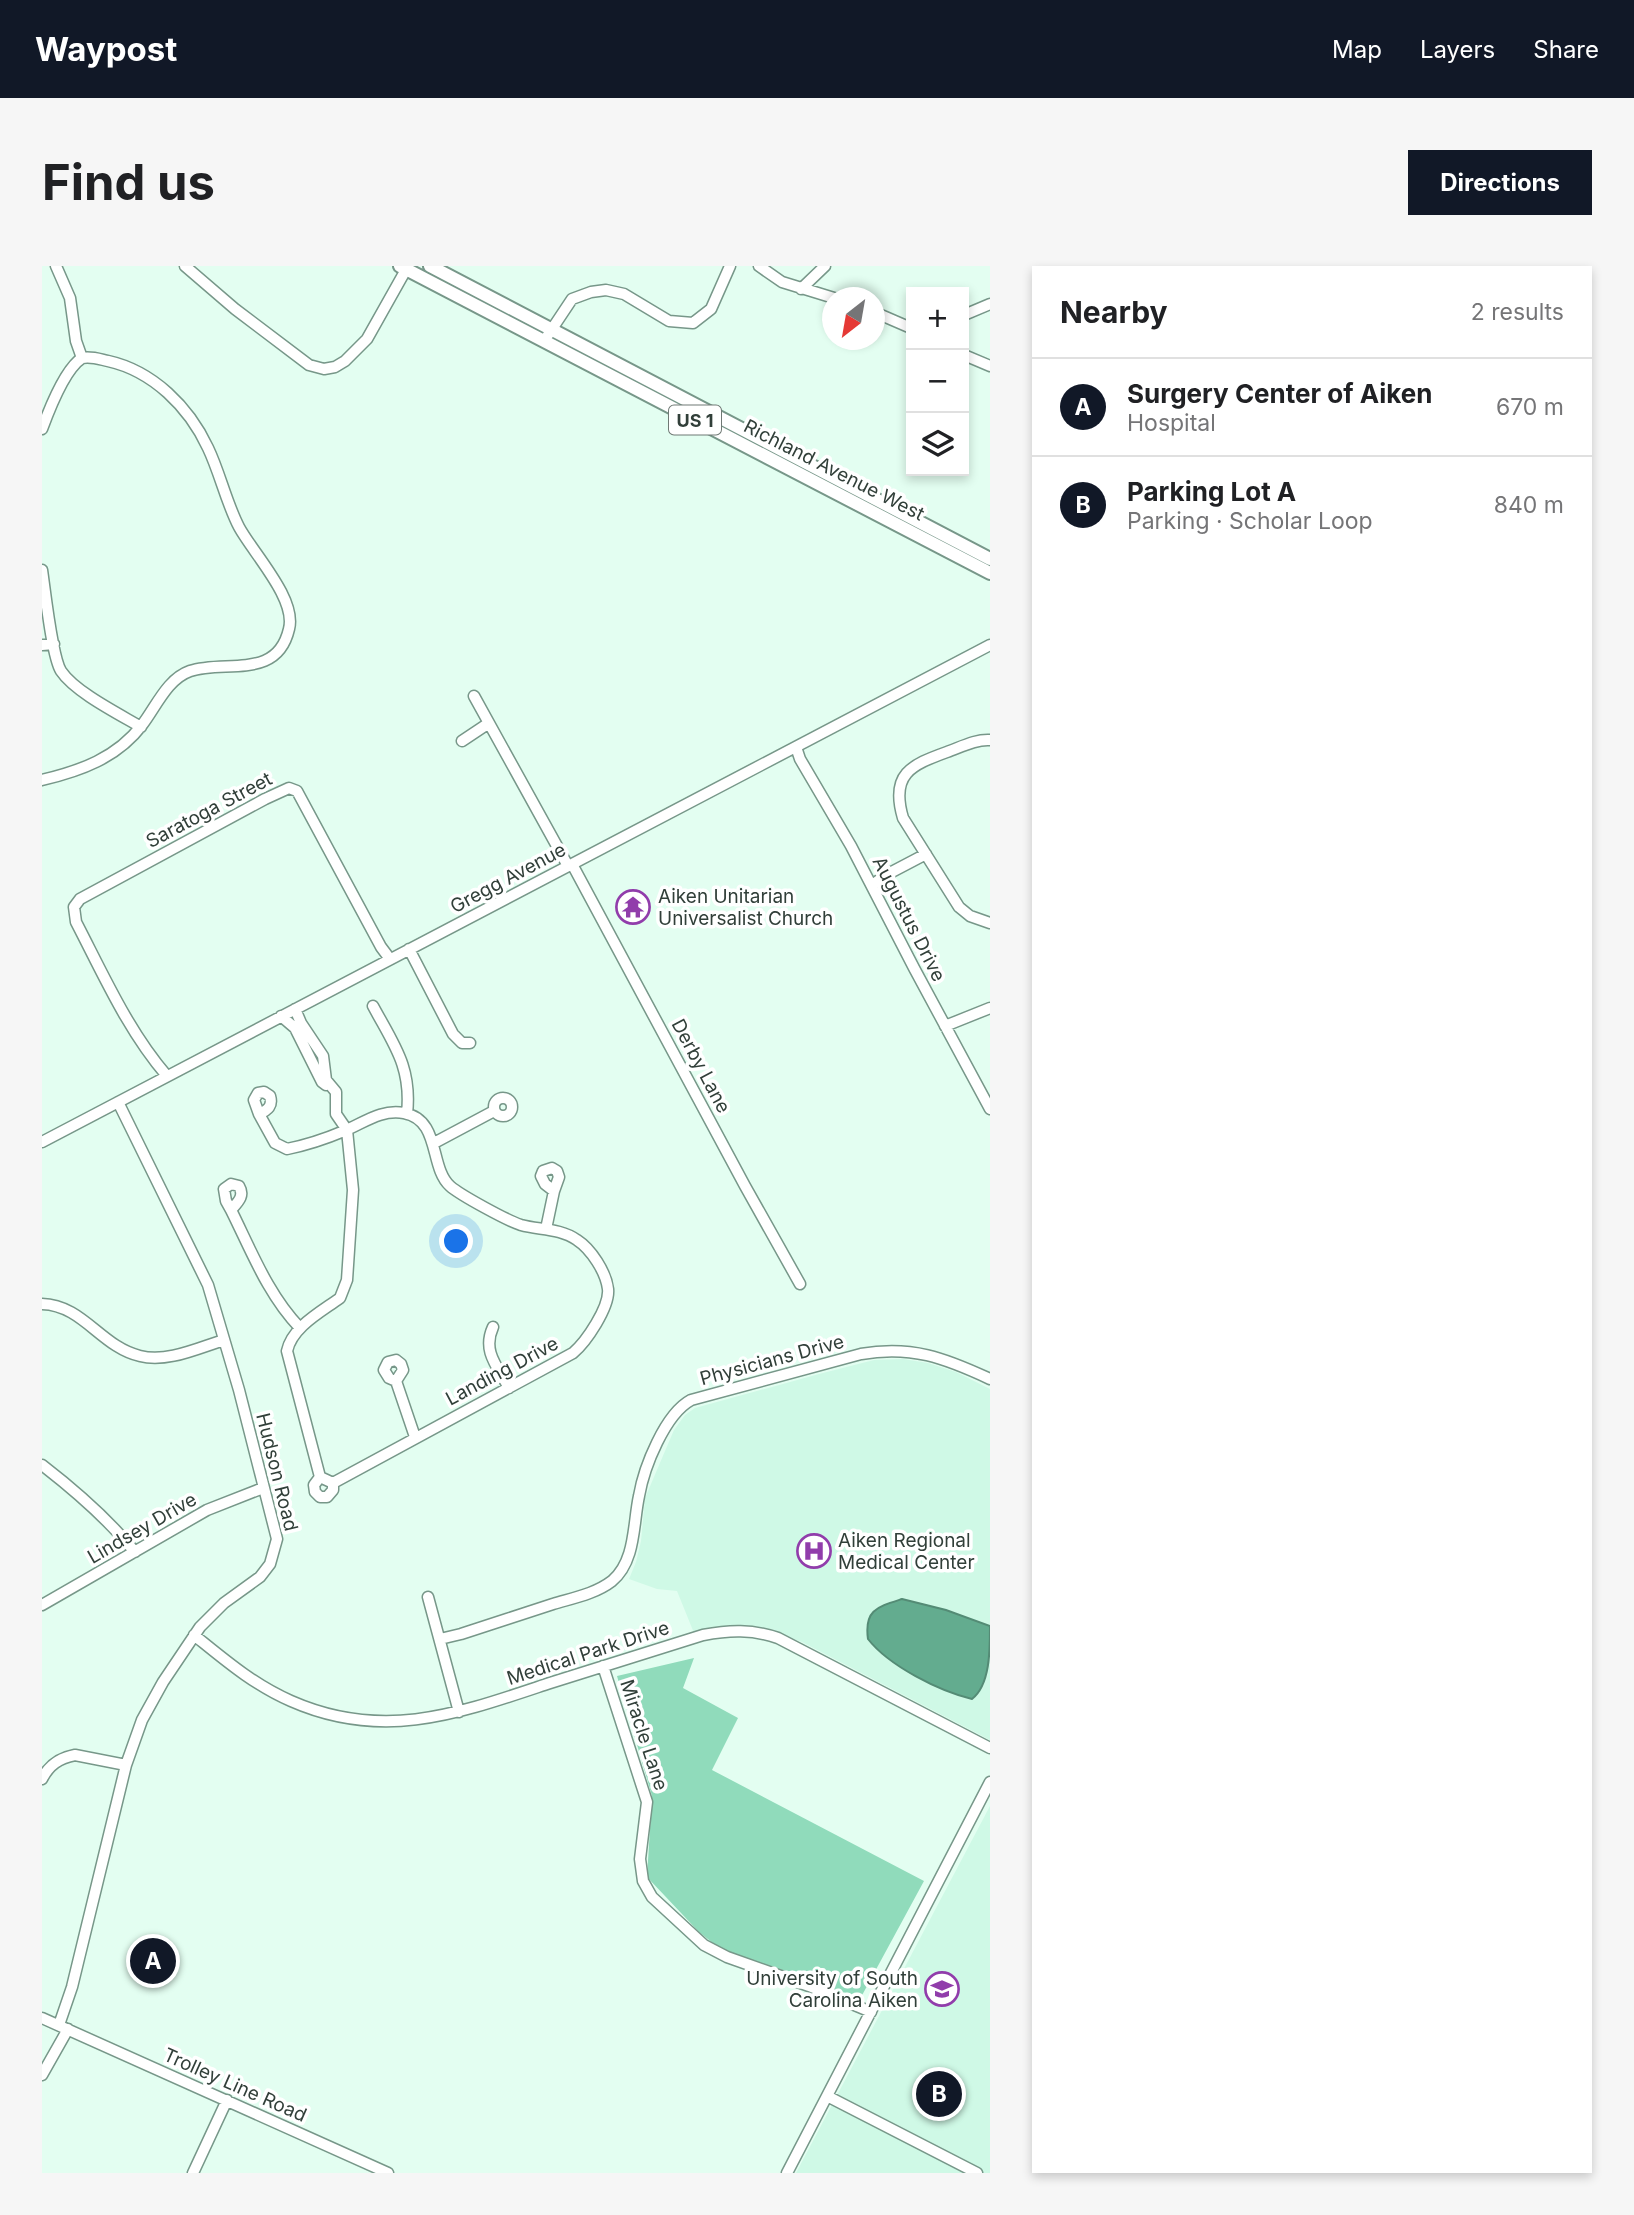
<!DOCTYPE html>
<meta charset="utf-8">
<style>
body{margin:0;font-family:Inter,sans-serif;background:#f6f6f6;color:#202124}
.controls{position:absolute;right:21px;top:21px;display:grid;overflow:hidden;border-radius:0px;box-shadow:0 4px 10px #0003}
.controls button{width:63px;height:63px;display:grid;place-items:center;padding:0;border:0;border-bottom:2px solid #e0e0e0;background:#fff;color:#202124;font:35px sans-serif}
.compass{position:absolute;left:780px;top:21px;width:63px;height:63px;border-radius:50%;background:#fff;box-shadow:0 4px 10px #0003;rotate:211deg}
.you{position:absolute;left:415px;top:976px;width:24px;height:24px;margin:-18px;border:5px solid #fff;border-radius:50%;background:#1a73e8;box-shadow:0 0 0 10px #1a73e833}
.badge{display:grid;place-items:center;width:46px;height:46px;border-radius:50%;background:#111827;color:#fff;font-size:23px;font-weight:700}
.pin{position:absolute;translate:-50% -50%;border:4px solid #fff;box-shadow:0 2px 7px #0006}
.list{margin:0;padding:0;list-style:none}
h2{display:flex;justify-content:space-between;align-items:center;height:91px;margin:0;padding:0 28px;font-size:30px}
h2 small{font-size:23px;font-weight:400;color:#757577}
.list li{display:grid;grid-template-columns:46px 1fr auto;gap:21px;align-items:center;box-sizing:border-box;height:98px;padding:0 28px;border-top:2px solid #e0e0e0}
.list b{display:block;font-size:26px;white-space:nowrap}
.list p{margin:0;font-size:23px;white-space:nowrap;color:#757577}
.list em{font-size:23px;font-style:normal;color:#757577}
.icon{flex:none;width:38px;height:38px;fill:none;stroke:currentColor;stroke-width:2;stroke-linecap:round;stroke-linejoin:round}
.map{position:relative;flex:none;width:948px;height:1907px;overflow:hidden;border-radius:0px}
header{display:flex;align-items:center;gap:42px;box-sizing:border-box;height:98px;padding:0 35px;background:#111827;color:#fff}
header strong{font-size:33px}
nav{display:flex;gap:38px;margin-inline-start:auto;font-size:24px}
.intro{display:flex;align-items:center;justify-content:space-between;box-sizing:border-box;height:168px;padding:0 42px}
h1{margin:0;font-size:49px}
.button{padding:18px 32px;border-radius:0px;background:#111827;color:#fff;font-size:24px;font-weight:700}
main{display:flex;gap:42px;padding:0 42px}
aside{flex:1;background:#fff;border-radius:0px;box-shadow:0 4px 10px #0003}
.map>svg:first-child{display:block}
</style>
<header>
<strong>Waypost</strong>
<nav><a>Map</a><a>Layers</a><a>Share</a></nav>
</header>
<div class="intro"><h1>Find us</h1><a class="button">Directions</a></div>
<main>
<div class="map">
<svg width="948" height="1907" viewBox="0 0 948 1907">
<rect width="100%" height="100%" fill="#e3fef1"/>
<!-- built -->
<path fill="#cff9e6" d="M861,1093l25,4 28,9 34,17v351l-188,-98 -46,-16h-32l-30,7 -17,-42 -20,-2 -28,-10 7,-17 5,-21 4,-43 29,-68 11,-15 10,-7 124,-34 55,-14z
M948,1540v367h-194z"/>
<!-- forest -->
<path fill="#90dbbb" d="M652,1392l-11,30 55,30 -26,52 212,111 -64,118 -141,-51 -20,-16 -52,-55 5,-81 -35,-120z"/>
<!-- water -->
<path fill="#63ac8f" stroke="#548b75" stroke-width="2" d="M860,1333l44,11 44,16c0,25 0,59 -18,73 -33,-8 -83,-33 -104,-60 -4,-29 9,-32 34,-40z"/>
<g fill="none" stroke-linecap="round" stroke-linejoin="round">
<!-- minor casing -->
<g stroke="#779789" stroke-width="13">
<path id="minor" d="M14,0l14,32 6,43 6,17
M143,0l50,43 74,56 15,4 11,-2 10,-6 22,-22 41,-73
M717,0l23,16 52,16
M759,23l24,-23
M832,46l37,16
M922,49l26,-11
M502,75l28,-42 19,-7 15,-2 18,4 45,27 24,2 18,-14 19,-43
M922,89l26,11
M0,163c7,-19 23,-60 40,-71
M0,304c3,20 10,87 19,101 14,21 58,43 80,56
M0,379l12,-1
M432,430l94,170
M948,474c-14,-1 -29,7 -43,12 -36,13 -57,22 -44,66l56,89 11,9 20,7
M420,475l27,-18
M754,481l4,12 51,87 63,122 76,141
M0,514c38,-9 75,-22 100,-55 14,-18 25,-46 48,-54 34,-12 87,10 99,-42 8,-30 -36,-76 -50,-102 -13,-25 -19,-54 -31,-79 -19,-41 -55,-77 -100,-87 -9,-2 -17,-5 -26,-3
M530,598l173,322 55,98
M830,619l14,-10 40,-21
M367,683l44,85 9,9h8
M331,740c21,39 39,61 34,108
M253,743l6,14 22,33 3,24 10,12v22l11,16 6,60 -6,90 -7,18c-19,14 -48,29 -53,53l33,126 -6,8 1,7 5,5h7l6,-7v-7l-13,-6
M239,750l14,12 27,54 4,3
M903,760l45,-18
M125,810c-39,-45 -64,-102 -91,-154l-2,-15 6,-8 185,-100 24,-11 8,3 84,156 9,12
M222,826l6,4c3,10 -2,14 -11,18l-5,-14 4,-7z
M452 841a9 9 0 1 1 18 0a9 9 0 1 1-18 0Z
M217,848l16,29 12,6c20,-4 38,-10 57,-18 20,-8 36,-22 60,-18 37,7 25,54 46,73 10,9 58,35 71,39 18,5 39,3 56,15 14,9 29,32 31,49 2,18 -22,53 -35,64l-240,130
M0,876l948,-497
M392,877l60,-32
M510,902l5,3 2,6 -5,14 -9,-7 -4,-8 2,-5z
M189,918l8,2c6,10 -1,16 -8,24l-5,-9 -2,-12z
M189,944c20,40 37,85 69,118
M504,963l8,-38
M0,1038c41,1 59,43 98,52 27,7 58,-8 84,-16
M451,1061c-11,24 4,39 16,61
M354,1094l5,4 2,6 -7,11 -7,-3 -5,-8 4,-8z
M354,1115l19,56
M0,1199c35,27 65,53 93,87
M386,1331l31,115
M0,1339l165,-95 56,-22
M152,1369c31,25 60,50 97,66 93,41 169,12 259,-18 51,-16 102,-32 153,-48 26,-5 49,-6 75,3l212,110
M398,1373l21,-5c31,-10 61,-20 92,-30 20,-6 42,-10 59,-23 24,-20 21,-58 27,-85 5,-29 26,-82 52,-96l170,-46c50,-9 84,4 129,25
M561,1400l44,136 -7,57 3,22 9,16 52,48 23,12 82,29 62,26
M0,1513c7,-14 17,-21 33,-24l51,10
M0,1752l346,155
M17,1759l13,-38 54,-222 16,-45 21,-38 37,-55 24,-24 36,-26 10,-13 7,-25 -38,-149 -31,-105 -90,-183
M0,1809l26,-46
M785,1830l150,77
M151,1907l34,-73
M745,1907l203,-391"/>
</g>
<!-- major casing -->
<g stroke="#779789" stroke-width="16">
<path id="major" d="M358,0l590,307
M388,0l560,293"/>
</g>
<!-- minor -->
<use href="#minor" stroke="#fff" stroke-width="10"/>
<!-- major -->
<use href="#major" stroke="#fff" stroke-width="12"/>
</g>
<!-- icons -->
<defs>
<g id="temple-ring" transform="scale(1.75)"><circle r="9.5" fill="#fff" stroke="#913dab" stroke-width="1.5"/><path d="M0-6L5-2H3V0L6.5 2.5H4V6H1.5V3h-3V6H-4V2.5H-6.5L-3 0V-2H-5Z" fill="#913dab"/></g>
<g id="hospital-ring" transform="scale(1.75)"><circle r="9.5" fill="#fff" stroke="#913dab" stroke-width="1.5"/><path d="M-5-5h3v3.5h4V-5h3V5h-3V1.5h-4V5h-3Z" fill="#913dab"/></g>
<g id="university-ring" transform="scale(1.75)"><circle r="9.5" fill="#fff" stroke="#913dab" stroke-width="1.5"/><path d="M0-5L7-2L0 1L-7-2ZM-4 1L0 2.5L4 1V4Q0 6-4 4Z" fill="#913dab"/></g>
</defs>
<g fill-rule="evenodd">
<use href="#temple-ring" x="591" y="641"/>
<use href="#hospital-ring" x="772" y="1285"/>
<use href="#university-ring" x="900" y="1723"/>
</g>
<g text-anchor="middle" dominant-baseline="central" stroke-width="7" stroke-linejoin="round" paint-order="stroke">
<!-- shield labels -->
<rect fill="#fff" stroke="#6f7974" stroke-width="2" x="627" y="139.5" width="52" height="29" rx="5"/>
<g font-size="18" font-weight="bold" fill="#313f39">
<text x="653" y="154">US 1</text>
</g>
<!-- street labels -->
<g font-size="19" fill="#313f39" stroke="#fff">
<text transform="translate(792 204) rotate(27)">Richland Avenue West</text>
<text transform="translate(167 544) rotate(-28)">Saratoga Street</text>
<text transform="translate(466 612) rotate(-28)">Gregg Avenue</text>
<text transform="translate(867 653) rotate(63)">Augustus Drive</text>
<text transform="translate(659 800) rotate(62)">Derby Lane</text>
<text transform="translate(730 1094) rotate(-15)">Physicians Drive</text>
<text transform="translate(460 1105) rotate(-28)">Landing Drive</text>
<text transform="translate(235 1206) rotate(76)">Hudson Road</text>
<text transform="translate(100 1262) rotate(-30)">Lindsey Drive</text>
<text transform="translate(546 1387) rotate(-18)">Medical Park Drive</text>
<text transform="translate(602 1469) rotate(72)">Miracle Lane</text>
<text transform="translate(193 1819) rotate(24)">Trolley Line Road</text>
</g>
<!-- poi labels -->
<g font-size="19" fill="#313f39" stroke="#fff" text-anchor="start">
<text x="616" y="630">Aiken Unitarian<tspan x="616" dy="22">Universalist Church</tspan></text>
<text x="796" y="1274">Aiken Regional<tspan x="796" dy="22">Medical Center</tspan></text>
<text x="876" y="1712" text-anchor="end">University of South<tspan x="876" dy="22">Carolina Aiken</tspan></text>
</g>
</g>
</svg>
<div class="controls">
<button>+</button>
<button>−</button>
<button><svg class="icon" aria-label="layers" viewBox="0 0 24 24"><path d="M12 4l9 5-9 5-9-5zM3 14l9 5 9-5"/></svg></button>
</div>
<svg class="compass" viewBox="-18 -18 36 36"><path d="M0-13l5 13h-10z" fill="#e53935"/><path d="M0 13l5-13h-10z" fill="#757577"/></svg>
<div class="you"></div>
<div class="pin badge" style="left:111px;top:1695px">A</div>
<div class="pin badge" style="left:897px;top:1828px">B</div>
</div>
<aside>
<h2>Nearby<small>2 results</small></h2>
<ul class="list">
<li><span class="badge">A</span><div><b>Surgery Center of Aiken</b><p>Hospital</p></div><em>670 m</em></li>
<li><span class="badge">B</span><div><b>Parking Lot A</b><p>Parking · Scholar Loop</p></div><em>840 m</em></li>
</ul>
</aside>
</main>
